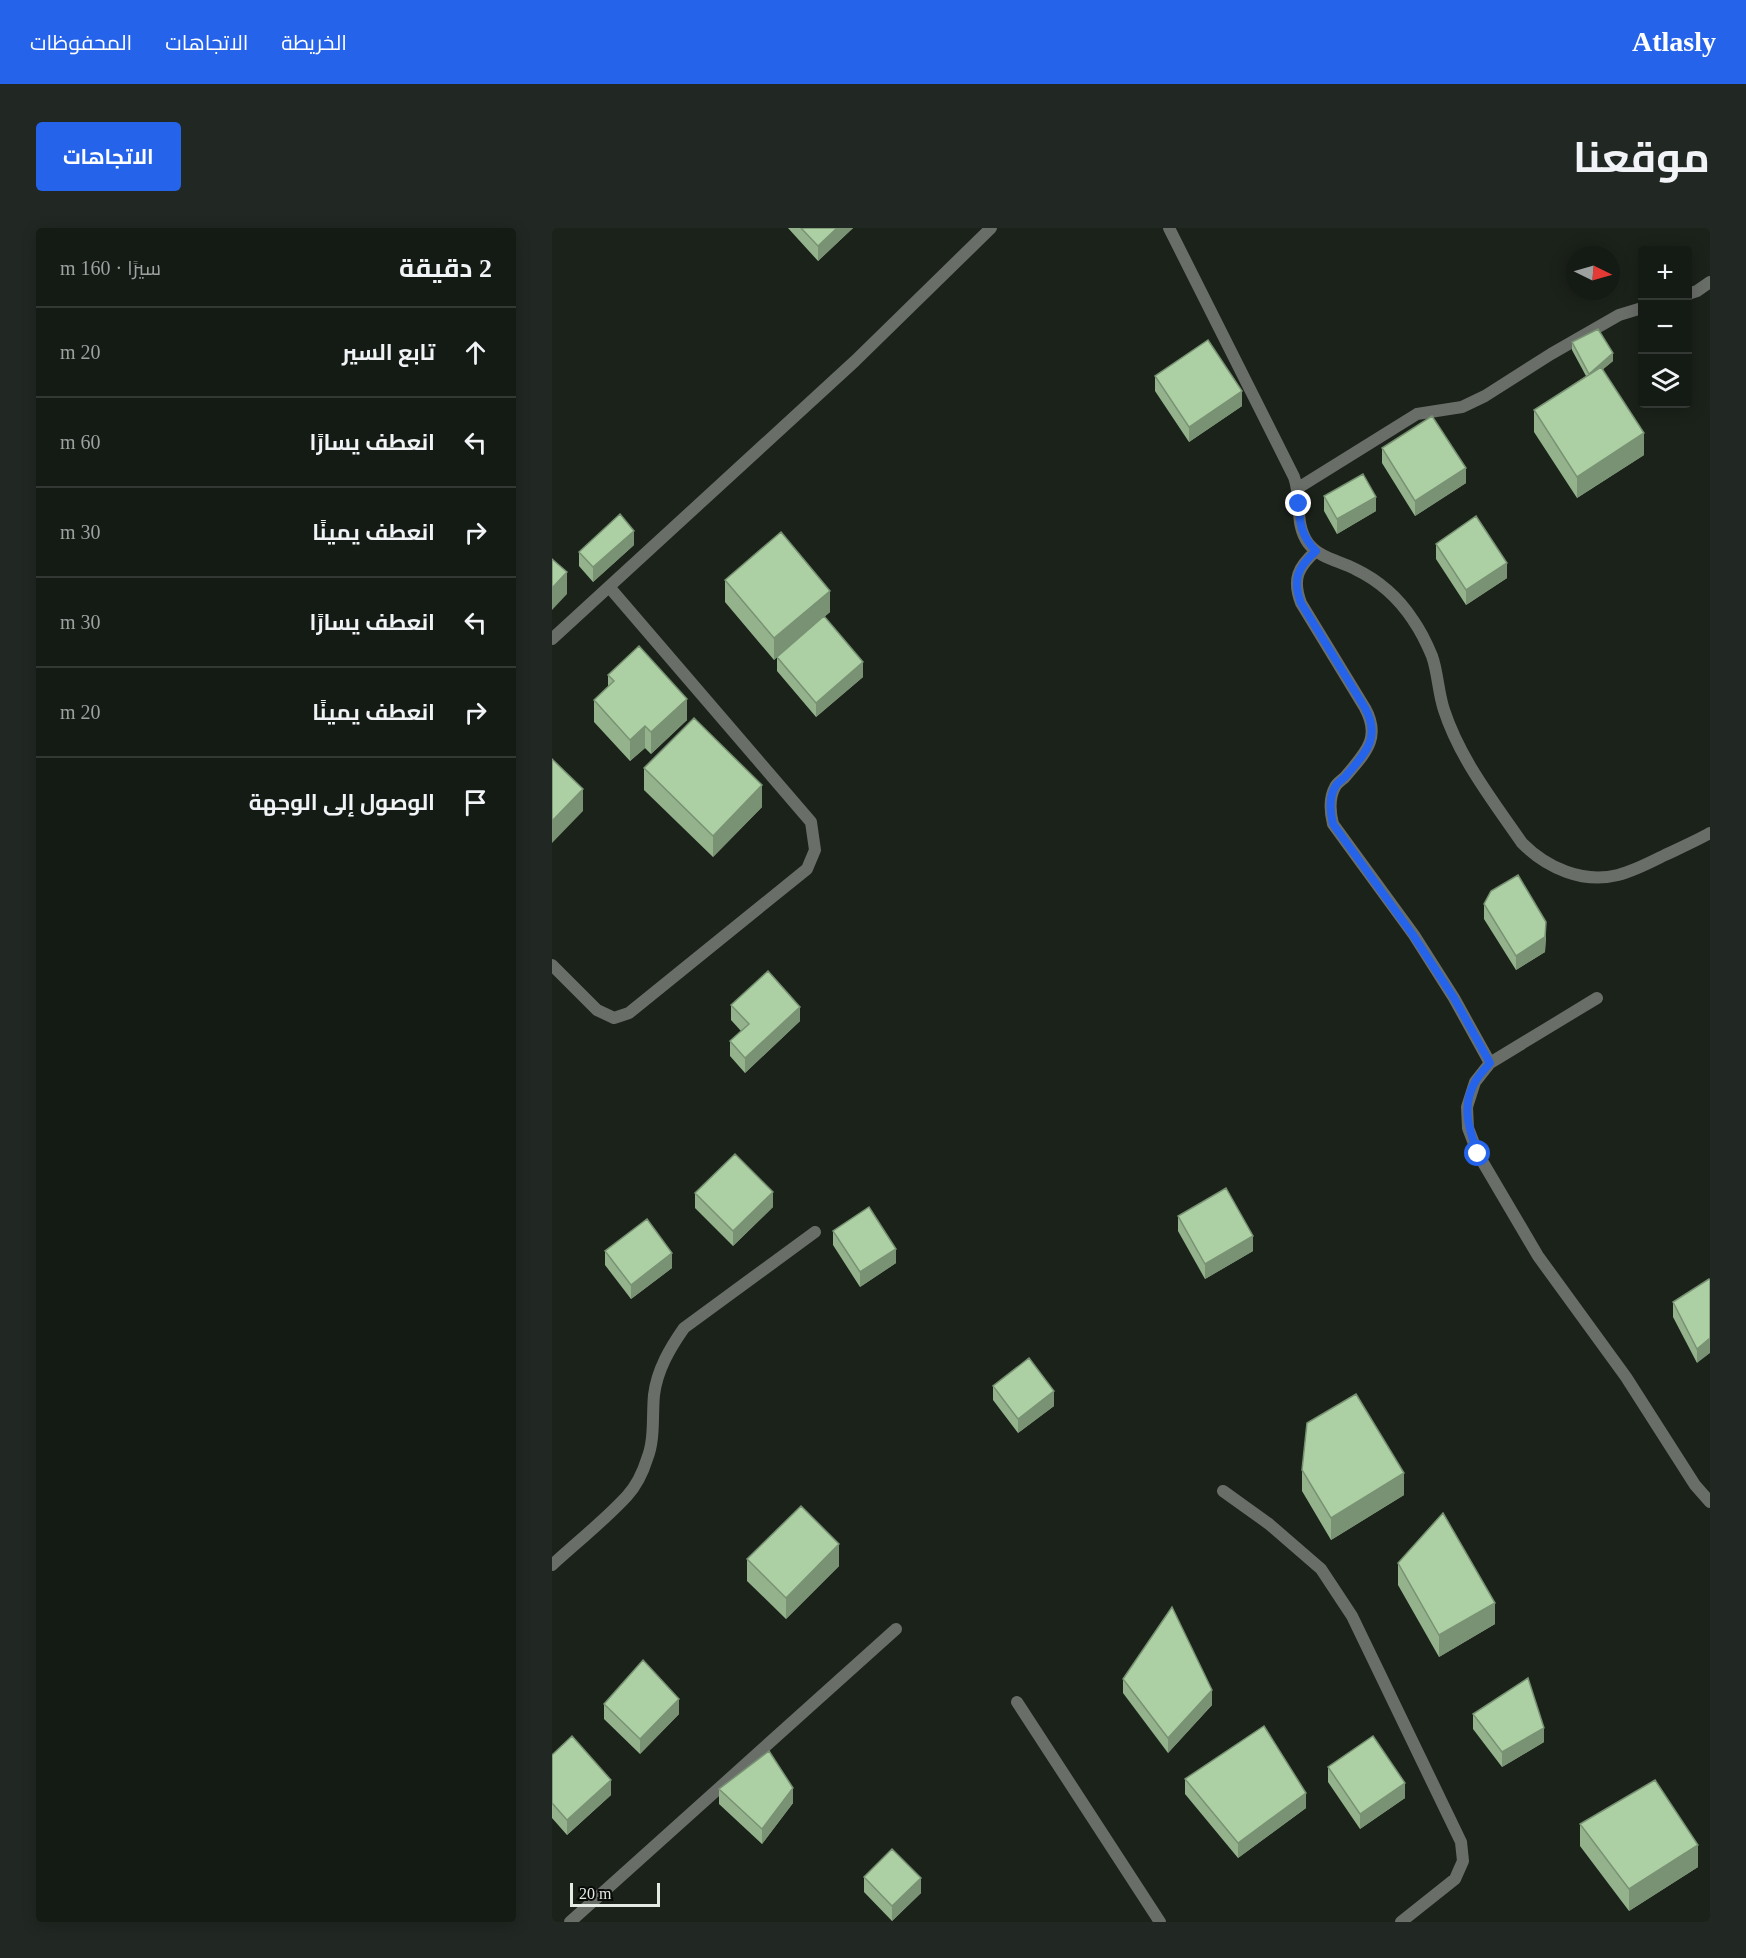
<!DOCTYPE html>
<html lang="ar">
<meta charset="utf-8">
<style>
body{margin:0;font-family:"Times New Roman",Cairo,serif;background:#212722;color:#f1f3f6;direction:rtl}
.controls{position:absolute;right:18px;top:18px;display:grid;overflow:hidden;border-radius:6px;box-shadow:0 3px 15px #0003}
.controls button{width:54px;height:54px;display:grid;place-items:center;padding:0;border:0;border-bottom:2px solid #333834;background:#141a14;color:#f1f3f6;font:30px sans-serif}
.compass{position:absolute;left:1014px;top:18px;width:54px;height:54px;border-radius:50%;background:#141a14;box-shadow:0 3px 15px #0003;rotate:95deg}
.scale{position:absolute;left:18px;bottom:15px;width:90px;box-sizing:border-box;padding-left:6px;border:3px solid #e5eae4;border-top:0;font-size:16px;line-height:21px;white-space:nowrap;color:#e5eae4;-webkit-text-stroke:4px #070a07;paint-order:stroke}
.stop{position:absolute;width:18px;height:18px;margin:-14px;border:4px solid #2563eb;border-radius:50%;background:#fff}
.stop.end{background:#2563eb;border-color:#fff;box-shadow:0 2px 6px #0008}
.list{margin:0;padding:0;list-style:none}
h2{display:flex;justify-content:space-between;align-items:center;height:78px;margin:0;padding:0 24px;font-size:26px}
h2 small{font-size:20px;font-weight:400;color:#9da1a0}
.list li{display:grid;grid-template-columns:39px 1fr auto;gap:18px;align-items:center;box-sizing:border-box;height:90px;padding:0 24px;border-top:2px solid #333834}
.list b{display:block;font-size:22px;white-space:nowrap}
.list em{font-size:20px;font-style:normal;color:#9da1a0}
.icon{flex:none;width:33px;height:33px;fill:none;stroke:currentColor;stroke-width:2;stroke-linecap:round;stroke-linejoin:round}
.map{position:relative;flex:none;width:1158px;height:1694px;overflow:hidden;direction:ltr;border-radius:6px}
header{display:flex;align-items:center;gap:36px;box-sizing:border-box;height:84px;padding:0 30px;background:#2563eb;color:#fff}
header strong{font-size:28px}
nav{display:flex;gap:33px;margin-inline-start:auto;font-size:21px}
.intro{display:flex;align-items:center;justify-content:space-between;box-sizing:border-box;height:144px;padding:0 36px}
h1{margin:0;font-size:42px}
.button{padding:15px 27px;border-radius:6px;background:#2563eb;color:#fff;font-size:21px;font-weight:700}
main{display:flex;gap:36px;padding:0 36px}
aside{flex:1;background:#141a14;border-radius:6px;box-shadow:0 3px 15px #0003}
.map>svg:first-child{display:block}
</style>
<header>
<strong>Atlasly</strong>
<nav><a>الخريطة</a><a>الاتجاهات</a><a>المحفوظات</a></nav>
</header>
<div class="intro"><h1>موقعنا</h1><a class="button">الاتجاهات</a></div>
<main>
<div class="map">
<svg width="1158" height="1694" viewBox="0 0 1158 1694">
<rect width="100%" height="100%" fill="#1b221a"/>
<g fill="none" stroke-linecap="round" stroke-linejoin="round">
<!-- street -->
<path stroke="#6a6e69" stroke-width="12" d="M617,0l125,249c8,22 0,46 14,66 11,15 32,18 47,26 25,12 43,28 58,51 7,10 14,24 19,36 6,17 6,36 12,54 16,49 49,91 78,133 25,25 61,41 96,32 16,-4 31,-12 47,-20 15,-7 31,-14 45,-22
M1136,66l9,-3 13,-9
M746,260l119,-74 45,-7 23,-11 66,-42 68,-39 23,-7
M764,323c-18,16 -24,28 -15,52l64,105c17,31 -1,46 -20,69 -3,3 -8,6 -10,10 -6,11 -5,25 -2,37l81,111 40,63 36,65
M0,411l303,-278 136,-133
M0,737l45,45 17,8 15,-5 178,-144 8,-19 -4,-28 -201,-234
M1045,770l-107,65 -15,19 -8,25 1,21 10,26 60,102 88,121 69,108 15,17
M671,1263l46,33 52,45 31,47 109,226 2,19 -8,18 -54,43
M0,1337c24,-22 54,-46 75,-69 9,-10 16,-24 20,-37 8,-20 5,-43 7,-64 3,-25 16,-47 30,-67l131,-96
M465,1474l143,220
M18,1694l326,-293"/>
</g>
<!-- wall -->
<path fill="#94b38d" d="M236,0h65l-35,33z
M1020,114l41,19 -10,8 41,86 -67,43 -43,-66v-22l52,-34 -14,-26z
M603,148l87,30 -53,36 -34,-51z
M830,220l84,35 -51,33 -33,-53z
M772,268l52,15 -39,23 -13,-23z
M884,316l71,34 -41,27 -30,-46z
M82,317l-41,37 -14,-16v-14z
M173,352l105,32 -6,5 39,60 -47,40 -39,-46v-14l-3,3 -49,-58z
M56,447l79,45 -36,34 -6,-6 -15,13 -36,-39v-22l14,-13z
M92,540l118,39 -49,50 -69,-67z
M932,676l62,33 -1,15 -29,18 -32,-51z
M179,777l69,16 -55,52 -15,-17v-15l11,-10 -10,-11z
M143,965l78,14 -40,39 -38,-38z
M626,988l75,35 -48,28 -27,-48z
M281,1003l63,32 -36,24 -27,-42z
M53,1023l67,17 -41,31 -26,-34z
M1157,1051l-12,84 -24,-46v-15z
M441,1158l61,20 -36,27 -25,-33z
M750,1242l102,25 -73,45 -29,-49z
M195,1331l92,7 -53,53 -39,-38z
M846,1335l97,61 -56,33 -41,-72z
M571,1451l89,26 -44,48 -45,-60z
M52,1476l75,10 -39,40 -36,-35z
M921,1486l71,28 -42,25 -29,-38z
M0,1527l59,40 -44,40 -15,-17z
M776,1539l77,31 -45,31 -32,-47z
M633,1551l121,29 -68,50 -53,-64z
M167,1561l74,14 -31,41 -43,-40z
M1028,1596l118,43 -69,44 -49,-65z
M312,1649l57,16 -29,28 -28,-29z"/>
<!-- shaded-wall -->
<path fill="#789273" d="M285,0h16l-35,33v-15z
M1061,125v8l-24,20v-7z
M690,163v15l-53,36v-15z
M1092,205v22l-67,43v-21z
M914,240v15l-51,33v-15z
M824,269v14l-39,23v-15z
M82,303v14l-41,37v-15z
M955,335v15l-41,27v-15z
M15,344v22l-15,16v-22z
M278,363v21l-56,48v-22z
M311,434v15l-47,40v-14z
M135,471v21l-36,34v-22z
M93,498v22l-15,13v-21z
M210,557v22l-49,50v-21z
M31,561v22l-31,32v-22z
M994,694l-1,30 -29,18v-14z
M248,779v14l-55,52v-15z
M221,964v15l-40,39v-15z
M701,1008v15l-48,28v-15z
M344,1021v14l-36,24v-15z
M120,1025v15l-41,31v-14z
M1158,1110v15l-13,10v-14z
M502,1163v15l-36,27v-14z
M852,1245v22l-73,45v-22z
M287,1316v22l-53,53v-21z
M943,1375v21l-56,33v-22z
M660,1462v15l-44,48v-15z
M127,1471v15l-39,40v-15z
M992,1500v14l-42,25v-15z
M59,1552v15l-44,40v-15z
M853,1555v15l-45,31v-15z
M241,1560v15l-31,41v-15z
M754,1565v15l-68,50v-15z
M1146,1617v22l-69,44v-22z
M369,1650v15l-29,28v-15z"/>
<!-- building -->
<path fill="#acd0a4" stroke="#789273" stroke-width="1.5" d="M249,0h36l-19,18z
M1046,101l15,24 -24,21 -17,-32z
M656,112l34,51 -53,36 -34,-51z
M1049,139l43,66 -67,44 -43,-67z
M880,188l34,52 -51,33 -33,-53z
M811,246l13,23 -39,22 -13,-23z
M68,286l14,17 -41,36 -14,-15z
M924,288l31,47 -41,27 -30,-46z
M229,304l49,59 -56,47 -49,-58z
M0,331l15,13 -15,16z
M272,388l39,46 -47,41 -39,-46z
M87,418l48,53 -36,33 -6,-6 -15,14 -36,-40 20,-19 -6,-6z
M142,490l68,67 -49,51 -69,-68z
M0,531l31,30 -31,32z
M966,647l28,47 -1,15 -29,19 -32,-52 7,-13z
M216,743l32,36 -55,51 -15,-17 19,-17 -18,-19z
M183,926l38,38 -40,39 -38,-38z
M674,960l27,48 -48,28 -27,-48z
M317,979l27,42 -36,23 -27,-41z
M95,991l25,34 -41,32 -26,-34z
M1157,1051l1,1v58l-13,11 -24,-47z
M477,1130l25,33 -36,28 -25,-33z
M804,1166l48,79 -73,45 -29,-48 5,-47z
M249,1278l38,38 -53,54 -39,-39z
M891,1285l52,90 -56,32 -41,-72z
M620,1379l40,83 -44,48 -45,-59z
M91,1432l36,39 -39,40 -36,-35z
M976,1450l16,50 -42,24 -29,-38z
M712,1498l42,67 -68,50 -53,-64z
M20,1508l39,44 -44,40 -15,-17v-48z
M821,1508l32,47 -45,31 -32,-47z
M217,1523l24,37 -31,41 -43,-40z
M1103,1552l43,65 -69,44 -49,-65z
M340,1621l29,29 -29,28 -28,-29z"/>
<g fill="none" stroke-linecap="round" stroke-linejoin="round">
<!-- route -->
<path stroke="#2563eb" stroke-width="8" d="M747,276c0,19 3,33 17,47 -18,16 -24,28 -15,52l64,105c17,31 -1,46 -20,69 -3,3 -8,6 -10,10 -6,11 -5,25 -2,37l80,111 41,63 36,65c-5,6 -11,12 -15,19 -14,24 -6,48 3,72"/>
</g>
</svg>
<div class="controls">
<button>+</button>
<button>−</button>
<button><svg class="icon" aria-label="layers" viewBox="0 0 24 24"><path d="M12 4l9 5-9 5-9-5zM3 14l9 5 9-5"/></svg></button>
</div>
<svg class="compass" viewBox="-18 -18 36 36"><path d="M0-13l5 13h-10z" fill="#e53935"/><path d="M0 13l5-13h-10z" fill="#9da1a0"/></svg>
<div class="scale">20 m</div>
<div class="stop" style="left:926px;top:926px"></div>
<div class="stop end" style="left:747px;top:276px"></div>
</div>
<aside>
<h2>2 دقيقة<small>سيرًا · 160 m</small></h2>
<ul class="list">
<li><svg class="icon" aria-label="ahead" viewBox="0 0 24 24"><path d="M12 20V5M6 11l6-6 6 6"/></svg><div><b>تابع السير</b></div><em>20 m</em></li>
<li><svg class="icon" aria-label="left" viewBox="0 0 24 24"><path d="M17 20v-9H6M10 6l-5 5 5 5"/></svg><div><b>انعطف يسارًا</b></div><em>60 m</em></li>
<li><svg class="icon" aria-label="right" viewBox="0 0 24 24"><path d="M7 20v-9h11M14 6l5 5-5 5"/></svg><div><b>انعطف يمينًا</b></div><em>30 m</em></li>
<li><svg class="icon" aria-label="left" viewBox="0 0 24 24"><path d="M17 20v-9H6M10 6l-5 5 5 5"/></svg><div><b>انعطف يسارًا</b></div><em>30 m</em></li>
<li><svg class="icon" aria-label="right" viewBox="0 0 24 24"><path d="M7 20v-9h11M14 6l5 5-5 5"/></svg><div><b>انعطف يمينًا</b></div><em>20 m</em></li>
<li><svg class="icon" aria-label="arrive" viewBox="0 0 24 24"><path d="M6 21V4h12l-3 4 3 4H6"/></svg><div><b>الوصول إلى الوجهة</b></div></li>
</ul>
</aside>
</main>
